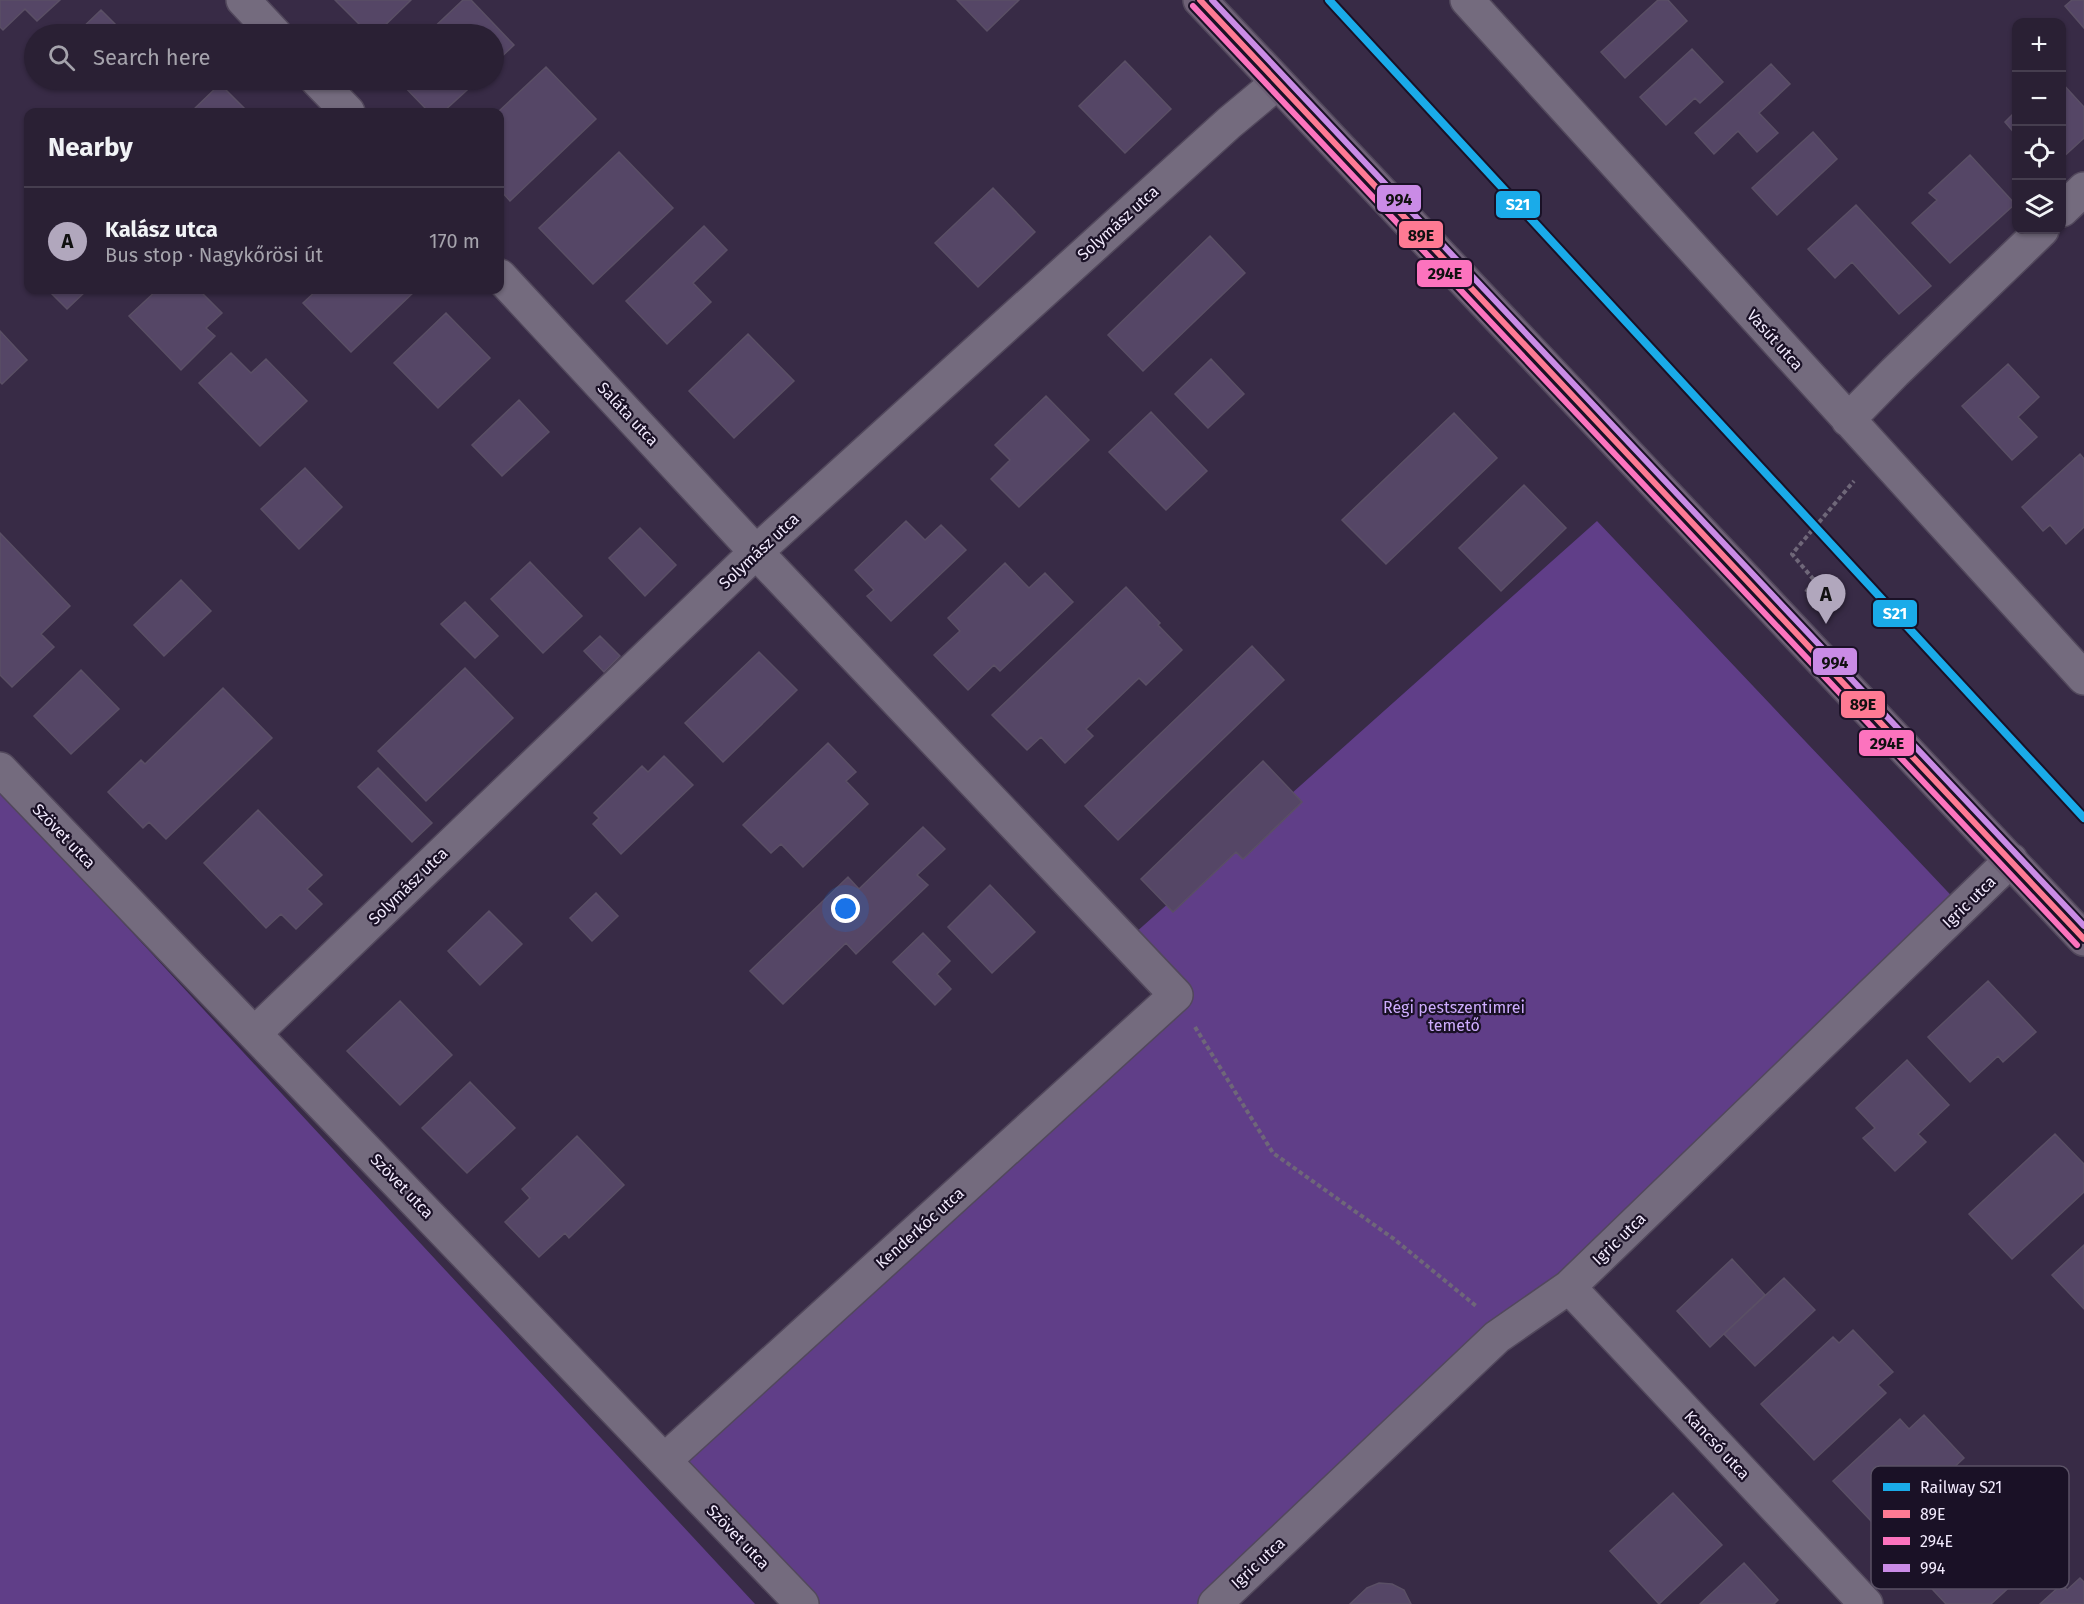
<!DOCTYPE html>
<meta charset="utf-8">
<style>
body{margin:0;font-family:"Fira Sans",sans-serif;background:#362d40;color:#f1f3f6}
.controls{position:absolute;right:18px;top:18px;display:grid;overflow:hidden;border-radius:12px;box-shadow:0 2px 4px #0004}
.controls button{width:54px;height:54px;display:grid;place-items:center;padding:0;border:0;border-bottom:2px solid #463e4f;background:#2a2034;color:#f1f3f6;font:30px sans-serif}
.you{position:absolute;left:846px;top:909px;width:21px;height:21px;margin:-15px;border:4px solid #fff;border-radius:50%;background:#1a73e8;box-shadow:0 0 0 9px #1a73e833}
.badge{display:grid;place-items:center;width:39px;height:39px;border-radius:50%;background:#b1a7bd;color:#111;font-size:20px;font-weight:700}
.pin{position:absolute;translate:-50% -50px;filter:drop-shadow(0 2px 3px #0008)}
.pin::after{content:'';position:absolute;top:32px;width:21px;height:18px;background:inherit;clip-path:polygon(0 0,100% 0,50% 100%)}
.list{margin:0;padding:0;list-style:none}
h2{display:flex;justify-content:space-between;align-items:center;height:78px;margin:0;padding:0 24px;font-size:26px}
h2 small{font-size:20px;font-weight:400;color:#a5a3ac}
.list li{display:grid;grid-template-columns:39px 1fr auto;gap:18px;align-items:center;box-sizing:border-box;height:108px;padding:0 24px;border-top:2px solid #463e4f}
.list b{display:block;font-size:22px;white-space:nowrap}
.list p{margin:0;font-size:20px;white-space:nowrap;color:#a5a3ac}
.list em{font-size:20px;font-style:normal;color:#a5a3ac}
.icon{flex:none;width:33px;height:33px;fill:none;stroke:currentColor;stroke-width:2;stroke-linecap:round;stroke-linejoin:round}
.map{position:relative;flex:none;width:2084px;height:1604px;overflow:hidden}
.search{position:absolute;background:#2a2034;box-shadow:0 2px 4px #0004;left:24px;top:24px;width:480px;height:66px;display:flex;align-items:center;gap:15px;box-sizing:border-box;padding:0 21px;border-radius:33px;color:#a5a3ac;font-size:22px}
.panel{position:absolute;background:#2a2034;box-shadow:0 2px 4px #0004;left:24px;top:108px;width:480px;height:186px;border-radius:12px}
.map>svg:first-child{display:block}
</style>
<div class="map">
<svg width="2084" height="1604" viewBox="0 0 2084 1604">
<rect width="100%" height="100%" fill="#382b46"/>
<!-- green -->
<path fill="#603e88" d="M1597,521l366,387 -748,696h-413l-137,-144 511,-464 -51,-54z
M0,790l755,814h-755z"/>
<!-- building -->
<path fill="#554666" stroke="#5a4f65" stroke-width="1.5" d="M0,0h60l-23,21 -12,-12 -22,21 -3,-3z
M335,0h76l-35,34h-7z
M463,0h8l43,45 -20,19v-30h-67z
M957,0h62l-32,31z
M1658,0h10l19,21 -62,57 -24,-26z
M2072,0h12v28l-19,-22z
M101,10l24,24h-49z
M1692,49l31,33 -23,21 -5,-5 -29,27 -26,-28z
M1125,61l46,48 -46,44 -46,-47z
M1771,64l19,20 -31,29 19,20 -21,19 -19,-21 -24,23 -19,-21z
M546,67l50,52 -86,82 -10,-11 -2,-78z
M398,80h80l-35,32h-14z
M2062,83l22,24v31l-22,20z
M220,84l28,28h-57z
M2016,111v24l-11,-13z
M1813,132l24,27 -60,56 -25,-27z
M619,152l54,56 -80,76 -54,-56z
M1970,155l45,49 -65,59 -38,-40 25,-23 -8,-7z
M993,188l42,44 -57,55 -43,-44z
M1856,205l75,81 -32,28 -47,-52 -17,16 -27,-29z
M704,226l23,24 -34,33 18,19 -44,42 -41,-43z
M1210,236l35,37 -102,98 -35,-36z
M48,290h39l-20,19z
M157,290h42l23,23 -16,15 9,8 -34,34 -52,-54z
M317,290h99l-65,62 -48,-49z
M446,313l44,45 -52,50 -44,-45z
M0,331l27,29 -25,24 -2,-2z
M748,334l46,47 -60,57 -45,-47z
M231,353l20,20 15,-14 41,42 -47,45 -61,-63z
M1211,359l33,35 -36,34 -33,-34z
M2008,364l31,33 -21,20 19,20 -25,23 -50,-54z
M1046,396l43,44 -70,67 -28,-28 19,-19 -15,-15z
M519,400l30,32 -47,44 -30,-31z
M1151,412l56,59 -41,39 -57,-58z
M1454,413l43,45 -111,106 -44,-44z
M2080,454l4,5v68l-18,17 -16,-19 -7,6 -21,-24z
M305,468l37,39 -43,42 -38,-40z
M1524,485l42,43 -65,63 -42,-43z
M906,521l19,19 16,-15 25,25 -75,71 -24,-25 7,-6 -19,-20z
M640,528l36,37 -31,31 -36,-38z
M0,533l70,73 -29,28 13,13 -42,40 -12,-12z
M530,562l52,54 -39,37 -52,-54z
M1005,563l24,25 16,-15 28,29 -73,69 -6,-6 -26,25 -34,-35 26,-24 -12,-13z
M181,580l30,31 -47,45 -30,-31z
M1126,587l34,36 -2,2 24,25 -36,35 -7,-7 -53,51 7,7 -28,27 -24,-26 -14,13 -35,-35z
M465,602l33,34 -23,22 -34,-34z
M600,636l20,20 -16,16 -20,-21z
M1252,646l32,34 -166,160 -33,-34z
M759,652l38,38 -74,72 -38,-39z
M465,668l48,50 -87,83 -48,-50z
M81,670l38,39 -48,45 -37,-38z
M223,688l49,50 -106,101 -17,-17 -6,6 -35,-36 33,-32 4,4z
M828,743l28,29 -10,9 22,23 -65,63 -22,-23 -10,9 -28,-28z
M664,756l29,29 -72,69 -28,-30 6,-6 -5,-5 48,-47 6,6z
M1263,761l39,41 -59,57 -7,-7 -63,60 -32,-33z
M378,768l54,55 -20,19 -54,-55z
M258,810l64,65 -15,14 15,15 -26,25 -15,-15 -15,14 -62,-65z
M923,827l22,22 -28,26 11,10 -72,69 -10,-11 -63,61 -33,-33 98,-94 11,12z
M990,885l45,47 -43,41 -44,-46z
M596,893l22,23 -26,25 -22,-23z
M489,911l33,33 -42,41 -32,-34z
M923,933l27,28 -13,13 14,15 -16,16 -42,-43z
M1988,981l48,51 -33,30 -5,-6 -28,26 -42,-45z
M400,1001l52,54 -52,50 -53,-54z
M1907,1060l42,45 -31,29 8,8 -31,29 -32,-33 12,-10 -19,-20z
M470,1082l45,46 -48,45 -45,-45z
M2055,1134l29,30v28l-72,67 -43,-45z
M577,1136l47,49 -55,53 -4,-5 -26,24 -34,-35 25,-24 -8,-9z
M2084,1245v64l-32,-34z
M1732,1259l33,36 -55,52 -33,-36z
M1784,1278l31,32 -60,56 -31,-32z
M1853,1330l40,42 -15,13 8,8 -72,67 -53,-56 72,-67 6,6z
M1924,1415l40,43 -15,14 9,10 -66,61 -59,-62 67,-62 9,10z
M1673,1493l49,52 -63,59 -49,-53z
M1982,1496l59,62 -50,46h-45l-37,-40z
M1744,1563l34,37 -4,4h-74z
M2080,1578l4,4v22h-44l22,-20 5,6z
M1379,1583l13,1 12,6 7,14h-61l17,-16z"/>
<g fill="none" stroke-linecap="round" stroke-linejoin="round">
<!-- minor casing -->
<g stroke="#52485c" stroke-width="36">
<path id="minor" d="M243,0l32,34
M1467,0l617,678
M317,80l31,32
M2062,210l22,-21
M500,276l256,276 420,443 -511,465
M1848,420l47,-48 147,-142
M0,769l802,835
M255,1033l501,-481 473,-429 48,-40
M1569,1287l297,317
M1215,1604l282,-267 72,-50 442,-427"/>
</g>
<!-- secondary casing -->
<g stroke="#52485c" stroke-width="36">
<path id="secondary" d="M1200,0l884,939"/>
</g>
<!-- path -->
<path stroke="#6f6779" stroke-width="4" stroke-dasharray="4.5 3" stroke-linecap="butt" d="M1806,592l8,-12 -22,-26 62,-73
M1195,1027l78,126 121,86 82,67"/>
<!-- minor -->
<use href="#minor" stroke="#746b7e" stroke-width="33"/>
<!-- secondary -->
<use href="#secondary" stroke="#6e6176" stroke-width="33"/>
<!-- bus-1 casing -->
<g stroke="#1a1126" stroke-width="10">
<path id="bus-1" d="M1200,0l884,939"/>
</g>
<!-- bus-2 casing -->
<g stroke="#1a1126" stroke-width="10">
<path id="bus-2" d="M1193,6l884,939"/>
</g>
<!-- bus-3 casing -->
<g stroke="#1a1126" stroke-width="10">
<path id="bus-3" d="M1212,0l872,926"/>
</g>
<!-- bus-1 -->
<use href="#bus-1" stroke="#fe7a93" stroke-width="6"/>
<!-- bus-2 -->
<use href="#bus-2" stroke="#fc73be" stroke-width="6"/>
<!-- bus-3 -->
<use href="#bus-3" stroke="#ca8be6" stroke-width="6"/>
<!-- rail-1 casing -->
<g stroke="#1a1126" stroke-width="12">
<path id="rail-1" d="M1329,0l755,818"/>
</g>
<!-- rail-1 -->
<use href="#rail-1" stroke="#1aabe9" stroke-width="8"/>
</g>
<g text-anchor="middle" dominant-baseline="central" stroke-width="4.5" stroke-linejoin="round" paint-order="stroke">
<!-- street labels -->
<g font-size="16" fill="#f2eafd" stroke="#1a1126">
<text transform="translate(1118 223) rotate(-42)">Solymász utca</text>
<text transform="translate(1775 340) rotate(48)">Vasút utca</text>
<text transform="translate(628 414) rotate(47)">Saláta utca</text>
<text transform="translate(759 551) rotate(-43)">Solymász utca</text>
<text transform="translate(64 836) rotate(46)">Szövet utca</text>
<text transform="translate(408 886) rotate(-44)">Solymász utca</text>
<text transform="translate(1969 902) rotate(-44)">Igric utca</text>
<text transform="translate(402 1186) rotate(46)">Szövet utca</text>
<text transform="translate(920 1228) rotate(-42)">Kenderkóc utca</text>
<text transform="translate(1619 1239) rotate(-44)">Igric utca</text>
<text transform="translate(1717 1445) rotate(47)">Kancsó utca</text>
<text transform="translate(738 1537) rotate(46)">Szövet utca</text>
<text transform="translate(1258 1563) rotate(-43)">Igric utca</text>
</g>
<!-- park labels -->
<g font-size="16" fill="#cfadff" stroke="#1a1126">
<text x="1454" y="1007">Régi pestszentimrei<tspan x="1454" dy="18">temető</tspan></text>
</g>
</g>
<!-- legend -->
<rect x="1871" y="1466" width="198" height="123" rx="9" fill="#1a1126" stroke="#5b5266" stroke-width="1.5"/>
<rect x="1883" y="1483" width="27" height="8" fill="#1aabe9"/>
<rect x="1883" y="1510" width="27" height="8" fill="#fe7a93"/>
<rect x="1883" y="1537" width="27" height="8" fill="#fc73be"/>
<rect x="1883" y="1564" width="27" height="8" fill="#ca8be6"/>
<g font-size="16" fill="#f2eafd">
<text x="1920" y="1493">Railway S21</text>
<text x="1920" y="1520">89E</text>
<text x="1920" y="1547">294E</text>
<text x="1920" y="1574">994</text>
</g>
<g stroke="#1a1126" stroke-width="2">
<rect x="1376" y="184" width="46" height="29" rx="6" fill="#ca8be6"/>
<rect x="1495" y="190" width="46" height="29" rx="6" fill="#1aabe9"/>
<rect x="1398" y="220" width="46" height="29" rx="6" fill="#fe7a93"/>
<rect x="1416" y="259" width="57" height="29" rx="6" fill="#fc73be"/>
<rect x="1872" y="599" width="46" height="29" rx="6" fill="#1aabe9"/>
<rect x="1812" y="647" width="46" height="29" rx="6" fill="#ca8be6"/>
<rect x="1840" y="690" width="46" height="29" rx="6" fill="#fe7a93"/>
<rect x="1858" y="729" width="57" height="28" rx="6" fill="#fc73be"/>
</g>
<g font-size="16" text-anchor="middle" font-weight="bold" fill="#fff">
<text x="1518" y="210">S21</text>
<text x="1895" y="619">S21</text>
</g>
<g font-size="16" text-anchor="middle" font-weight="bold" fill="#111">
<text x="1399" y="205">994</text>
<text x="1421" y="241">89E</text>
<text x="1445" y="279">294E</text>
<text x="1835" y="668">994</text>
<text x="1863" y="710">89E</text>
<text x="1887" y="749">294E</text>
</g>
</svg>
<div class="controls">
<button>+</button>
<button>−</button>
<button><svg class="icon" aria-label="locate" viewBox="0 0 24 24"><circle cx="12" cy="12" r="6"/><path d="M12 2v4M12 18v4M2 12h4M18 12h4"/></svg></button>
<button><svg class="icon" aria-label="layers" viewBox="0 0 24 24"><path d="M12 4l9 5-9 5-9-5zM3 14l9 5 9-5"/></svg></button>
</div>
<div class="you"></div>
<div class="pin badge" style="left:1826px;top:624px">A</div>
<div class="search"><svg class="icon" aria-label="search" viewBox="0 0 24 24"><circle cx="10" cy="10" r="6"/><path d="M15 15l6 6"/></svg>Search here</div>
<section class="panel">
<h2>Nearby<small></small></h2>
<ul class="list">
<li><span class="badge">A</span><div><b>Kalász utca</b><p>Bus stop · Nagykőrösi út</p></div><em>170 m</em></li>
</ul>
</section>
</div>
